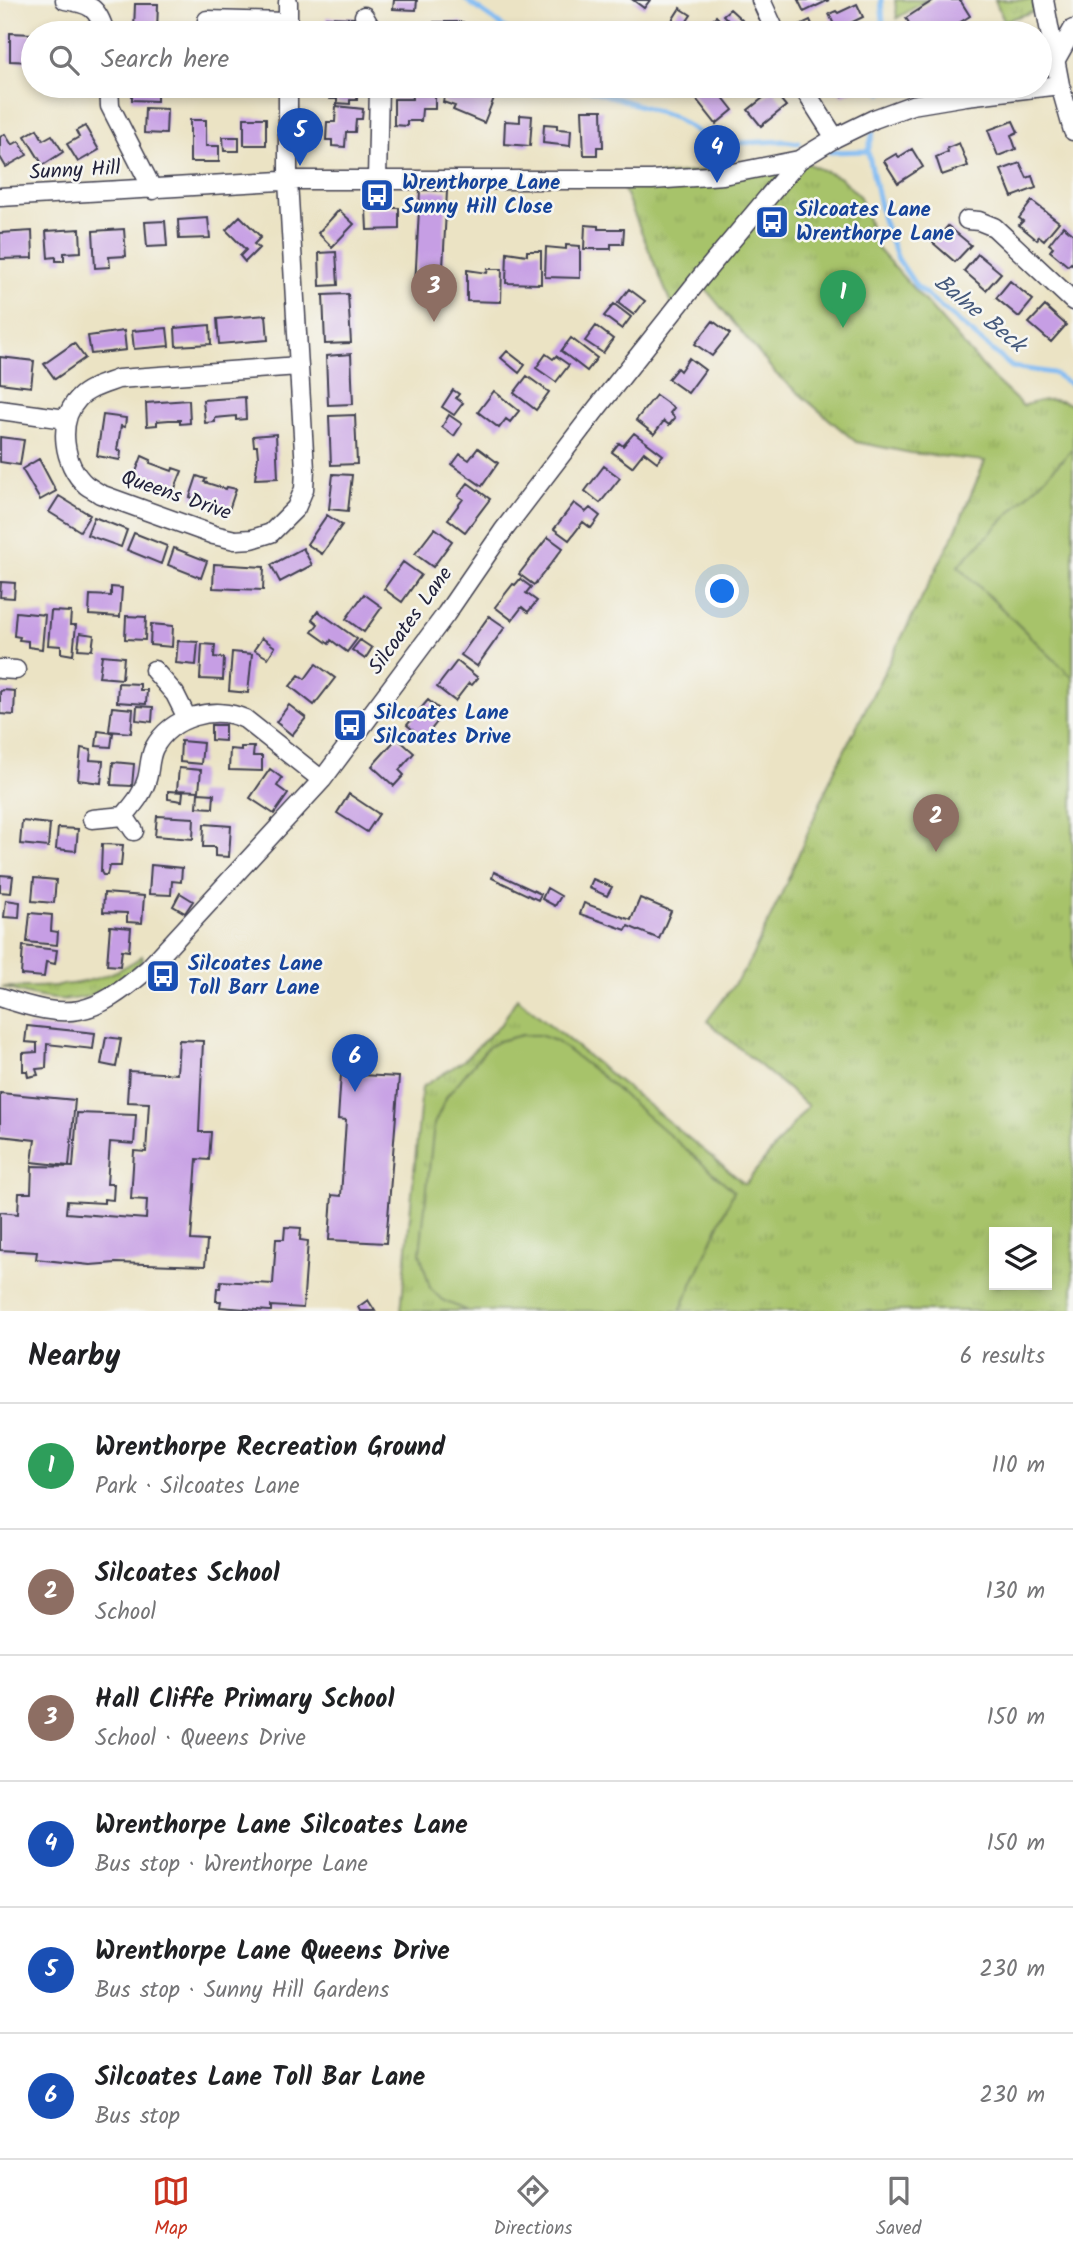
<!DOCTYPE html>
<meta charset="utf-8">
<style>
body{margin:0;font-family:Kalam,sans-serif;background:#f2f2f2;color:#202124}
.controls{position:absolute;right:21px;bottom:21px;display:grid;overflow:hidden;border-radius:0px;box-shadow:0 4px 10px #0003}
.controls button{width:63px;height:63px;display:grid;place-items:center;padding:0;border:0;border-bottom:2px solid #e0e0e0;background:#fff;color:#202124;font:35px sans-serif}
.you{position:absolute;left:723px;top:592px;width:24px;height:24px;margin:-18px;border:5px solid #fff;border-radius:50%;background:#1a73e8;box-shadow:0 0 0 10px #1a73e833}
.badge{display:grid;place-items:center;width:46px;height:46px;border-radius:50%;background:#c8321e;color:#fff;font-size:23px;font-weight:700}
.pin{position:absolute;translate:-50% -58px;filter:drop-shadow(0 2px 4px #0008)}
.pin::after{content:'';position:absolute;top:37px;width:24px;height:21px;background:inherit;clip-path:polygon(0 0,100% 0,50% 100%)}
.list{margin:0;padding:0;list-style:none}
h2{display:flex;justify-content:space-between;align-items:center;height:91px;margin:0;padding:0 28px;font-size:30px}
h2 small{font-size:23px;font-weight:400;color:#757577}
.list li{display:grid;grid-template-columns:46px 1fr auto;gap:21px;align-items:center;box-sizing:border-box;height:126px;padding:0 28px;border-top:2px solid #e0e0e0}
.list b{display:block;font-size:26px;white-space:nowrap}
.list p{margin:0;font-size:23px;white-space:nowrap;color:#757577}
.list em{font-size:23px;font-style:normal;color:#757577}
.icon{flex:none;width:38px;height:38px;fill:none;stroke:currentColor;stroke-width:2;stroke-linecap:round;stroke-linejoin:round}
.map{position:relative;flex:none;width:1073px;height:1311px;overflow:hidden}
.search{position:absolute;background:#fff;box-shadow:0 4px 10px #0003;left:21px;right:21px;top:21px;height:77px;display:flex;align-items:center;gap:18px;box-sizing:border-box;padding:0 24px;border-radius:38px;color:#757577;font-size:26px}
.sheet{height:847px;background:#fff}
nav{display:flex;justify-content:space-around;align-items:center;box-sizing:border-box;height:98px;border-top:2px solid #e0e0e0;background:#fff;font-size:19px;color:#757577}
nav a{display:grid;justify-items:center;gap:4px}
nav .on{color:#c8321e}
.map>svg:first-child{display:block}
</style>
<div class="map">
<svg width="1073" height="1311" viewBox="0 0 1073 1311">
<defs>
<pattern id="grass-tufts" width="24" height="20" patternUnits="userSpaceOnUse" patternTransform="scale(1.75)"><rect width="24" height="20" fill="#a7c36a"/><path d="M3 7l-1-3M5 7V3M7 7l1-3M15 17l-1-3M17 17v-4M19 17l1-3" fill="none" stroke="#8fa75d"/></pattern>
</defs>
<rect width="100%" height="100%" fill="#f6f6f2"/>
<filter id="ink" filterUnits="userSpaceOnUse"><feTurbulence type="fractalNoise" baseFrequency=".0143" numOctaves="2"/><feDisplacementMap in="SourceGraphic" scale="14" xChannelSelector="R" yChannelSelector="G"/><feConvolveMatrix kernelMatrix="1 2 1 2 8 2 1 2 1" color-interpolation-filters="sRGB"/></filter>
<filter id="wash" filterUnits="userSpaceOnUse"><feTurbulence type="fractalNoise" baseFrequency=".00686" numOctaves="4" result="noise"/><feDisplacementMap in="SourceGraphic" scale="28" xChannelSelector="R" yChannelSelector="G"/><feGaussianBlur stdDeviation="1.57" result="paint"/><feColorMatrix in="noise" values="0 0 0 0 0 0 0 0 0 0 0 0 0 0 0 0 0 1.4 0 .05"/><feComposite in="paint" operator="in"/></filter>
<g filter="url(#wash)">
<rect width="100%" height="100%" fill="#ebe3c4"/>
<!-- grass -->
<path fill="url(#grass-tufts)" stroke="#647252" stroke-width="2" fill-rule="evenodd" d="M895,0h32l-30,18z
M995,0h49l1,8 -41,13z
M799,160l42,18 19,19 18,52 117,131 28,26c21,-8 29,-8 50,-1v906h-672l21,-224 41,-26 39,-38 15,-25 228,186 63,-78 -101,-85 40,-54 39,-83 47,-111 124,-245 28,-67 -74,-8 -55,-11 -80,-68 -77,-93 -25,30 -54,-131zM994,1232h53v53h-53z
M142,956l1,4c-51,48 -78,46 -141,27 51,1 97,0 140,-31z"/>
<!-- pitch -->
<path fill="#a7c36a" stroke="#647252" stroke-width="2" d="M1073,449v229l-115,-112z
M522,1035h17l17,6 44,34 134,116 -54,120h-213l-25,-11 -12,-12 -10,-35 14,-129 13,-28 40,-48 12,-7z"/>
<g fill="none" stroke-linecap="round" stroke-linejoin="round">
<!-- stream -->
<path stroke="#82bcf3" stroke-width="5" d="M466,0l46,33
M881,0l3,33
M585,86l6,4 81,26 45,28 68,-3 14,2
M882,93l2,-7
M873,133l-5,18 15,69 15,39 18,27 96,81 41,6 20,13
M830,152l38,-1"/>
</g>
<g id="blocks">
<!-- building -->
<path fill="#c69ee4" d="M394,0h23l-1,10 -23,-1z
M633,0h17l-6,8z
M798,0h31l-25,12z
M934,0h26l10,16 -22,14 2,3h-35l-9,-15z
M135,4h23l-1,27 -23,-1z
M857,4l6,13 -19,9 3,7h-9l-9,-19 7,-3 2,2z
M680,8l11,7 -12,18h-15z
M730,9l12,11 -8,7 -11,-12z
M716,16l15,17h-20l-6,-7z
M326,17l28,1v15h-28z
M810,20l6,13h-27l-2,-2z
M434,22h29v11h-29z
M10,33l23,1v28l-23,-1z
M132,86h25v15l-25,-1z
M331,86h26v14h-7v4l-13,-1v-4h-7z
M446,86h22l26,12 -10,25 -31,-13 2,-4 -12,-4z
M686,86h28l19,24 -17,14z
M836,86h24l-18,10z
M421,90h14v19h-13l-1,12h-14v5l-13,-1v-26h18v-7l9,1z
M773,90l13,16 -25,20 -13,-16z
M336,106l27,3 -1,10h-6l-1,13h-9l-1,15 -13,-1v-6h-6l1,-18h8z
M145,108l22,1 -1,25 -22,-1z
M582,110h20l1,37h-6v8h-13z
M520,115l12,1 -2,30 -26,-2 1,-23 15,1z
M244,118h22v27h-22z
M190,120h16v26h13v16h-29z
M1013,121l5,11 -7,3 5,14 -18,7 -10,-26z
M544,124l13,1v4l14,1 -1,16 -27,-3z
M85,126l14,24 -21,12 -11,-18 12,-7 -3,-6z
M37,129l6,11 9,-5 11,17 -20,13 -18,-29z
M5,134l7,11 7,-4 8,14 -21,12 -6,-10v-20z
M223,137h16v14h-15z
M959,143l9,23 -26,9 -6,-18 12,-5 -1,-4z
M912,149l11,18 -25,16 -14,-22 12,-7 3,3z
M1020,163l7,15 5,-2 4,12 -24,9 -11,-27z
M420,190l27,1 -5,96 -27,-1z
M1032,201l27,21 -15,18 -5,-4 -2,4 -18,-15 4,-4 -4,-3z
M382,208h17v21l-32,1 -1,-21z
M339,210l15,14 -22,23 -14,-14z
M240,216l21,21 -7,7 5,4 -14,14 -5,-6 6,-6 -20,-20z
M208,218l2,20 -31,1 -1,-19z
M165,221l2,25 -20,1 -2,-25z
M585,225l13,1v3h26l-1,15h-12v5h-27z
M948,226l23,19 -16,17 -22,-19z
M1063,226l10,8v31l-2,-2 -3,3 -18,-15 3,-4 -4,-3z
M80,229l1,23 -17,1v8h-8v-4l-8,1 -2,-27z
M124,229l2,27 -17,1 1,10 -15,1 -2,-37z
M32,231l1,27 -33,1v-26z
M566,245l14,1v32l-35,-1 1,-30 20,2z
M527,251h14v33l-35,-1 1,-31 20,3z
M336,252l2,33 -18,1 -1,-33z
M978,254l23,19 -15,17 -22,-19z
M488,269h14l-1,33 -34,-1v-31l20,3z
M1010,281l23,19 -14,17 -23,-19z
M629,289l16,12 -11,14 -16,-12z
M348,294l3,49 -26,1 -2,-49z
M614,304l17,13 -9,12 -18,-13z
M1045,306l21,19 -15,17 -22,-19z
M266,315l2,25 -49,4 -2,-25z
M713,321l17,13 -18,22 -17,-12z
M210,325l1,19 -35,2 -1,-18z
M596,326l17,13 -10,14 -18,-12z
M167,328l2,18 -35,3 -2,-18z
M124,331l2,19 -35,4 -3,-18z
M571,338l26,20 -10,13 -26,-20z
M74,343l11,15 -30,21 -11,-15z
M507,351l18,14 -6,8 -18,-15z
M351,354l2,50 -25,1 -2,-49z
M546,354l7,5 3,-3 13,9 -13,17 -20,-14z
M0,357l34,4 -3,26 -31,-4z
M689,358l16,12 -17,23 -20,-14 9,-11 3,3z
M527,376l22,16 -13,18 -22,-17z
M453,390l6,4 -3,4 7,5 -9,12 -12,-8z
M494,391l25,20 -9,11 -4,-3 -7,9 -21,-16z
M656,395l18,13 -4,5 5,5 -6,7 -5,-4 -10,13 -18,-14z
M245,397l1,22 -10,1v-4l-21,2v4l-10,1 -2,-23z
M189,400l1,23 -10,1v-4h-11l-12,1v4l-10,1 -1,-23z
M103,415l23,3 -1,9 -4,-1 -4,24 4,1 -1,9 -23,-4z
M355,415l2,49 -26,1 -2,-49z
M449,415l13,9 -8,12 -12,-9z
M634,433l29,22 -6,7 -13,-10 -12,15 -20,-15 7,-9 4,3z
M276,434l2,44 -23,1 3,-22 -1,-11h-3l-1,-10z
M0,437l24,3 -4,25 -20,-3z
M478,448l20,15 -16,23 -30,-21 8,-11 9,6z
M142,456l9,4 -1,3 22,8 1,-3 9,3 -9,22 -39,-16z
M39,459l17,32 -16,9 -18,-31z
M604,466l16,12 -20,25 -15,-12z
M333,474l19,1 -4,36 -19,-2z
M197,476l9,3 -2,3 22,7 1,-2 9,2 -7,21 -39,-13z
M468,483l22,16 -25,33 -17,-13 15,-20 -5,-3z
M59,496l31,19 -10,16 -31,-19z
M574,503l12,9 4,-4 10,8 -9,12 -8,-6 -14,18 -15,-11z
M327,515l15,10 -20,29 -15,-10z
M94,517l33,13 -6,17 -34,-12z
M435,528l17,13 -19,26 -18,-13z
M134,533l33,13 -6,18 -34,-14z
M548,537l15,11 -29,37 -15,-11z
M174,548l33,13 -6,17 -33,-13z
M303,548l9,17 -32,17 -9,-17z
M403,562l18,13 -19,27 -18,-13z
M214,564l50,3 -1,23 -50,-2z
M520,579l11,8 -5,6 11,8 -9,11 -6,-5 -10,13 -17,-13 18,-23 2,1z
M1,582l14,1 -1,15 -14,-1z
M111,587l11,1 -2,29 -31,-2 1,-20 21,1z
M364,594l18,13 -18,25 -18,-13z
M51,611l20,1 -1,13h6l-3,30 -12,-2v-7l-13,-1z
M318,611l39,28 -10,13 -16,-12 -2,4 -17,-12 6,-8 -6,-5z
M16,612l29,3 -3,34 -14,-2v-6l-9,-1 1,-3 -6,-1z
M126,616l20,1 -1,23 -20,-1z
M489,616l16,11 -28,39 -16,-11z
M151,624l22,2 -1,21 -22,-2z
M80,633l14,2 -2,15 -14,-1z
M262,638l13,9 -7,11 -14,-8z
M360,640l12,8 -7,11 -13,-9z
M178,641l20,1 -2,23 -20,-2z
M202,644l13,1 -1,12 10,1 -1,22 -23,-1z
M232,652l20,2 -4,39 -19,-2z
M102,655l22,2 -2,22 -23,-2z
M457,661l21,17 -6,7 -3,-2 -14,18 -18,-14z
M316,664l19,14 -21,27 -24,-19 9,-11 6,4z
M118,683l22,1v6h7l-1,14 -29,-2z
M2,690l13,1 -1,24 -14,-1v-22z
M428,700l16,13 -14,18 4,3 -6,8 -21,-17z
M289,705l17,13 -14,17 -16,-13z
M137,706l16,1 -1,15 -16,-2z
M112,707l21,2 -2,24 -22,-2z
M211,725h14v16l-14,-1z
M98,731l15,2 -2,14 -15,-1z
M397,738l17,15 -15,17 5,5 -10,11 -22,-20z
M181,741l22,2 -2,21 -21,-2z
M241,747h13l-1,9h9v15l-33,-1 1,-21 11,1z
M81,748l10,2 -1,10 13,1 -2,22 -23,-3z
M113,762l21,2 -2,22 -21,-1z
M179,768l22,2 -2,21 -22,-1z
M270,769l12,9 -5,8 11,8 -14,20 -24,-16z
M168,791l15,1 -1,9 -14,-2z
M198,793l16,1 -1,14 -16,-1z
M349,794l30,20 -12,18 -30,-19z
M157,816l37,2 -1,21 -38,-3z
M22,821l28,3 -2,23 -28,-3z
M204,824l27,2 -2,31 -14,-1v-9h-12z
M58,828l20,1 -2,22 -20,-2z
M102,844l21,1 -2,21h-12l-2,9h-4l-2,-3z
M151,865l31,3 -1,14 -9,-1 -1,14 -22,-1z
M494,872l47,22 -3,6 -46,-22z
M0,875l13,1 -2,17 -11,-1z
M34,878l22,2 -2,23 -22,-2z
M593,879l19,8 -5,9 -18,-8z
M547,888l14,8 -6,10 -13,-7z
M104,893l40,3 -2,27 -15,-1v-9l-24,-1z
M180,893l13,8 -8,12 -12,-7z
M640,898l31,13 -12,28 -31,-13 -2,4 -46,-16 4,-11 47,17z
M6,900l14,2 -1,16 -15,-1z
M30,913l22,2 -1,16 7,1 -1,13 -30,-3z
M110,926l21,2 -2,23 -7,-1 -2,16 -13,-1z
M23,946l34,4 -2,14 -9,-2 -2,15 -23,-2z
M27,1026l68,7 -2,16 -46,-5 -1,24 -10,1 2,6 -10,2 -1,-6h-4v-18l14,-1v-9l-12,-1z
M106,1037l15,2 -5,28 -15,-3z
M179,1040l24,1 -4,91h12l-2,28 -12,-1 -6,81 16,1 -2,25 -89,-3 -26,2 -54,-6 1,-7 -37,-2v-38l18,2 1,-21h12l1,-27 41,1 4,-54 59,2 -2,29 -24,-2 -3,42h7l-1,16 -9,-1v4l-37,-2 -1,12 80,6 1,-19 -16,-1 3,-48 12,1 3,-49 -22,-1 2,-31 48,3z
M341,1074l58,3 -13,166 -57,-3 3,-45 9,1 5,-76 -8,-1z
M0,1093l75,7 -6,66 -37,-4 3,-22 -35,-4z
M285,1227l16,1 -1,12 8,1 -5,67 -32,-2v5h-2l-49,-4 1,-6h-5l1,-13h3l1,-7 52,3 3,-45h8z
M368,1300l7,11h-15l-2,-4z"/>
</g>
</g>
<g filter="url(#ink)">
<use href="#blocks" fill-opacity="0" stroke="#403f50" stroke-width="2"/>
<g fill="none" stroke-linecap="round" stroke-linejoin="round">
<!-- minor casing -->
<g stroke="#403f50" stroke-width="21">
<path id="minor" d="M65,0c25,4 33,7 40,33
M761,0l15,33
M1044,0l16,85 13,46
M364,16l10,17h6
M207,20l81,2
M288,33v-31
M1055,61l18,-32
M109,86l1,20 43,84
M288,86v95l17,288 -1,20 -8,19 -25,25 -19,6 -17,1 -21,-5 -114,-41c-4,-3 -10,-6 -14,-9 -23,-20 -29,-64 -8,-86 10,-11 27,-15 40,-20l181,-13
M802,86l33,52
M377,179l2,-93
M0,197l297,-17h355l71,-5 76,-15 36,-22 39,-19 38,-14 54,-9 94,-11
M967,220l12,1 15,6 79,74
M0,410l66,9
M0,669l16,1
M154,670l21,24 12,24
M124,816c9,-11 19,-22 23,-37 3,-10 2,-21 7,-31 17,-32 61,-43 91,-29l77,61
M92,819l32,-3 10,15
M0,997c70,24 92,20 148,-28l174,-189 124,-166 57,-83 94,-123 104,-131 98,-117"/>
</g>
<!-- minor -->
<use href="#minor" stroke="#fff" stroke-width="18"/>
</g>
</g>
<!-- icons -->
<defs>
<g id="bus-square" transform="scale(1.75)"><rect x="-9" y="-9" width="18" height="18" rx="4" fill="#1a4fb4" stroke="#f6f6f2"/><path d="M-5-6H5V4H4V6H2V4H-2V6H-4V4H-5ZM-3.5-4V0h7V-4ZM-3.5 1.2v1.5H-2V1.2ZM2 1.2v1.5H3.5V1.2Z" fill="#fff"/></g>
</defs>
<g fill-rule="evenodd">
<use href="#bus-square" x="377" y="195"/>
<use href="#bus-square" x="772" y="222"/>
<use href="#bus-square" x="350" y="725"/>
<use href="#bus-square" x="163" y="976"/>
</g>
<g text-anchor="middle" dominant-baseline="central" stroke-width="5" stroke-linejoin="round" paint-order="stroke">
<!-- street labels -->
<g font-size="21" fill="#22223b" stroke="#f6f6f2">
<text transform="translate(75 171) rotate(-3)">Sunny Hill</text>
<text transform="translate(176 496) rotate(19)">Queens Drive</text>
<text transform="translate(411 621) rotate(-54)">Silcoates Lane</text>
</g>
<!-- transit labels -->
<g font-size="21" font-weight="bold" fill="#164399" stroke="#f6f6f2" text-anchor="start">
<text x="402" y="183">Wrenthorpe Lane<tspan x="402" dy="24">Sunny Hill Close</tspan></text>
<text x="796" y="210">Silcoates Lane<tspan x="796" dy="24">Wrenthorpe Lane</tspan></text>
<text x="374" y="713">Silcoates Lane<tspan x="374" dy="24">Silcoates Drive</tspan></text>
<text x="188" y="964">Silcoates Lane<tspan x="188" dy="24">Toll Barr Lane</tspan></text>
</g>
<!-- water labels -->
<g font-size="23" font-style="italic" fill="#44587b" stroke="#f6f6f2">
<text transform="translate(979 314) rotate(39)">Balne Beck</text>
</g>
</g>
</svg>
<div class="controls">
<button><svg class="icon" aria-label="layers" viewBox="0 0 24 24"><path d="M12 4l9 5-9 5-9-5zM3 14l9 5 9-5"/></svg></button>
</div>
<div class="you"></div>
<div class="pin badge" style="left:843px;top:328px;background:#2e9e5b">1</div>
<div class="pin badge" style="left:936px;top:852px;background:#8d6e63">2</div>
<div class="pin badge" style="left:434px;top:322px;background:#8d6e63">3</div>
<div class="pin badge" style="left:717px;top:183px;background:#1a4fb4">4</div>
<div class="pin badge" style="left:300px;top:166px;background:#1a4fb4">5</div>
<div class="pin badge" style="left:355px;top:1092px;background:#1a4fb4">6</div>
<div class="search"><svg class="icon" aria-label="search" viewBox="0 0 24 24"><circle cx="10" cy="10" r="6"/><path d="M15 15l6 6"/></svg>Search here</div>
</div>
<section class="sheet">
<h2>Nearby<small>6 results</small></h2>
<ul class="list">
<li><span class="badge" style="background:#2e9e5b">1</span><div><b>Wrenthorpe Recreation Ground</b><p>Park · Silcoates Lane</p></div><em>110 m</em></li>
<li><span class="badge" style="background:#8d6e63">2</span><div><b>Silcoates School</b><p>School</p></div><em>130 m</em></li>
<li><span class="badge" style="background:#8d6e63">3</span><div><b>Hall Cliffe Primary School</b><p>School · Queens Drive</p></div><em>150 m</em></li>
<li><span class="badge" style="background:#1a4fb4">4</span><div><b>Wrenthorpe Lane Silcoates Lane</b><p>Bus stop · Wrenthorpe Lane</p></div><em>150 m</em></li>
<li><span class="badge" style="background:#1a4fb4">5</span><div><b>Wrenthorpe Lane Queens Drive</b><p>Bus stop · Sunny Hill Gardens</p></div><em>230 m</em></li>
<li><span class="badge" style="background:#1a4fb4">6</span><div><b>Silcoates Lane Toll Bar Lane</b><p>Bus stop</p></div><em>230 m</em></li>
</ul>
</section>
<nav>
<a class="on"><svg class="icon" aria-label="map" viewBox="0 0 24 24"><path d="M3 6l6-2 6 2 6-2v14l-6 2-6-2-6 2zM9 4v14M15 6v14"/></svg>Map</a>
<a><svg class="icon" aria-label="directions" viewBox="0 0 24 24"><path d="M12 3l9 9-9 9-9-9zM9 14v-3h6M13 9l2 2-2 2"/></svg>Directions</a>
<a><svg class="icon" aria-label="saved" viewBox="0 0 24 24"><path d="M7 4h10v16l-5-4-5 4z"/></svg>Saved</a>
</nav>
